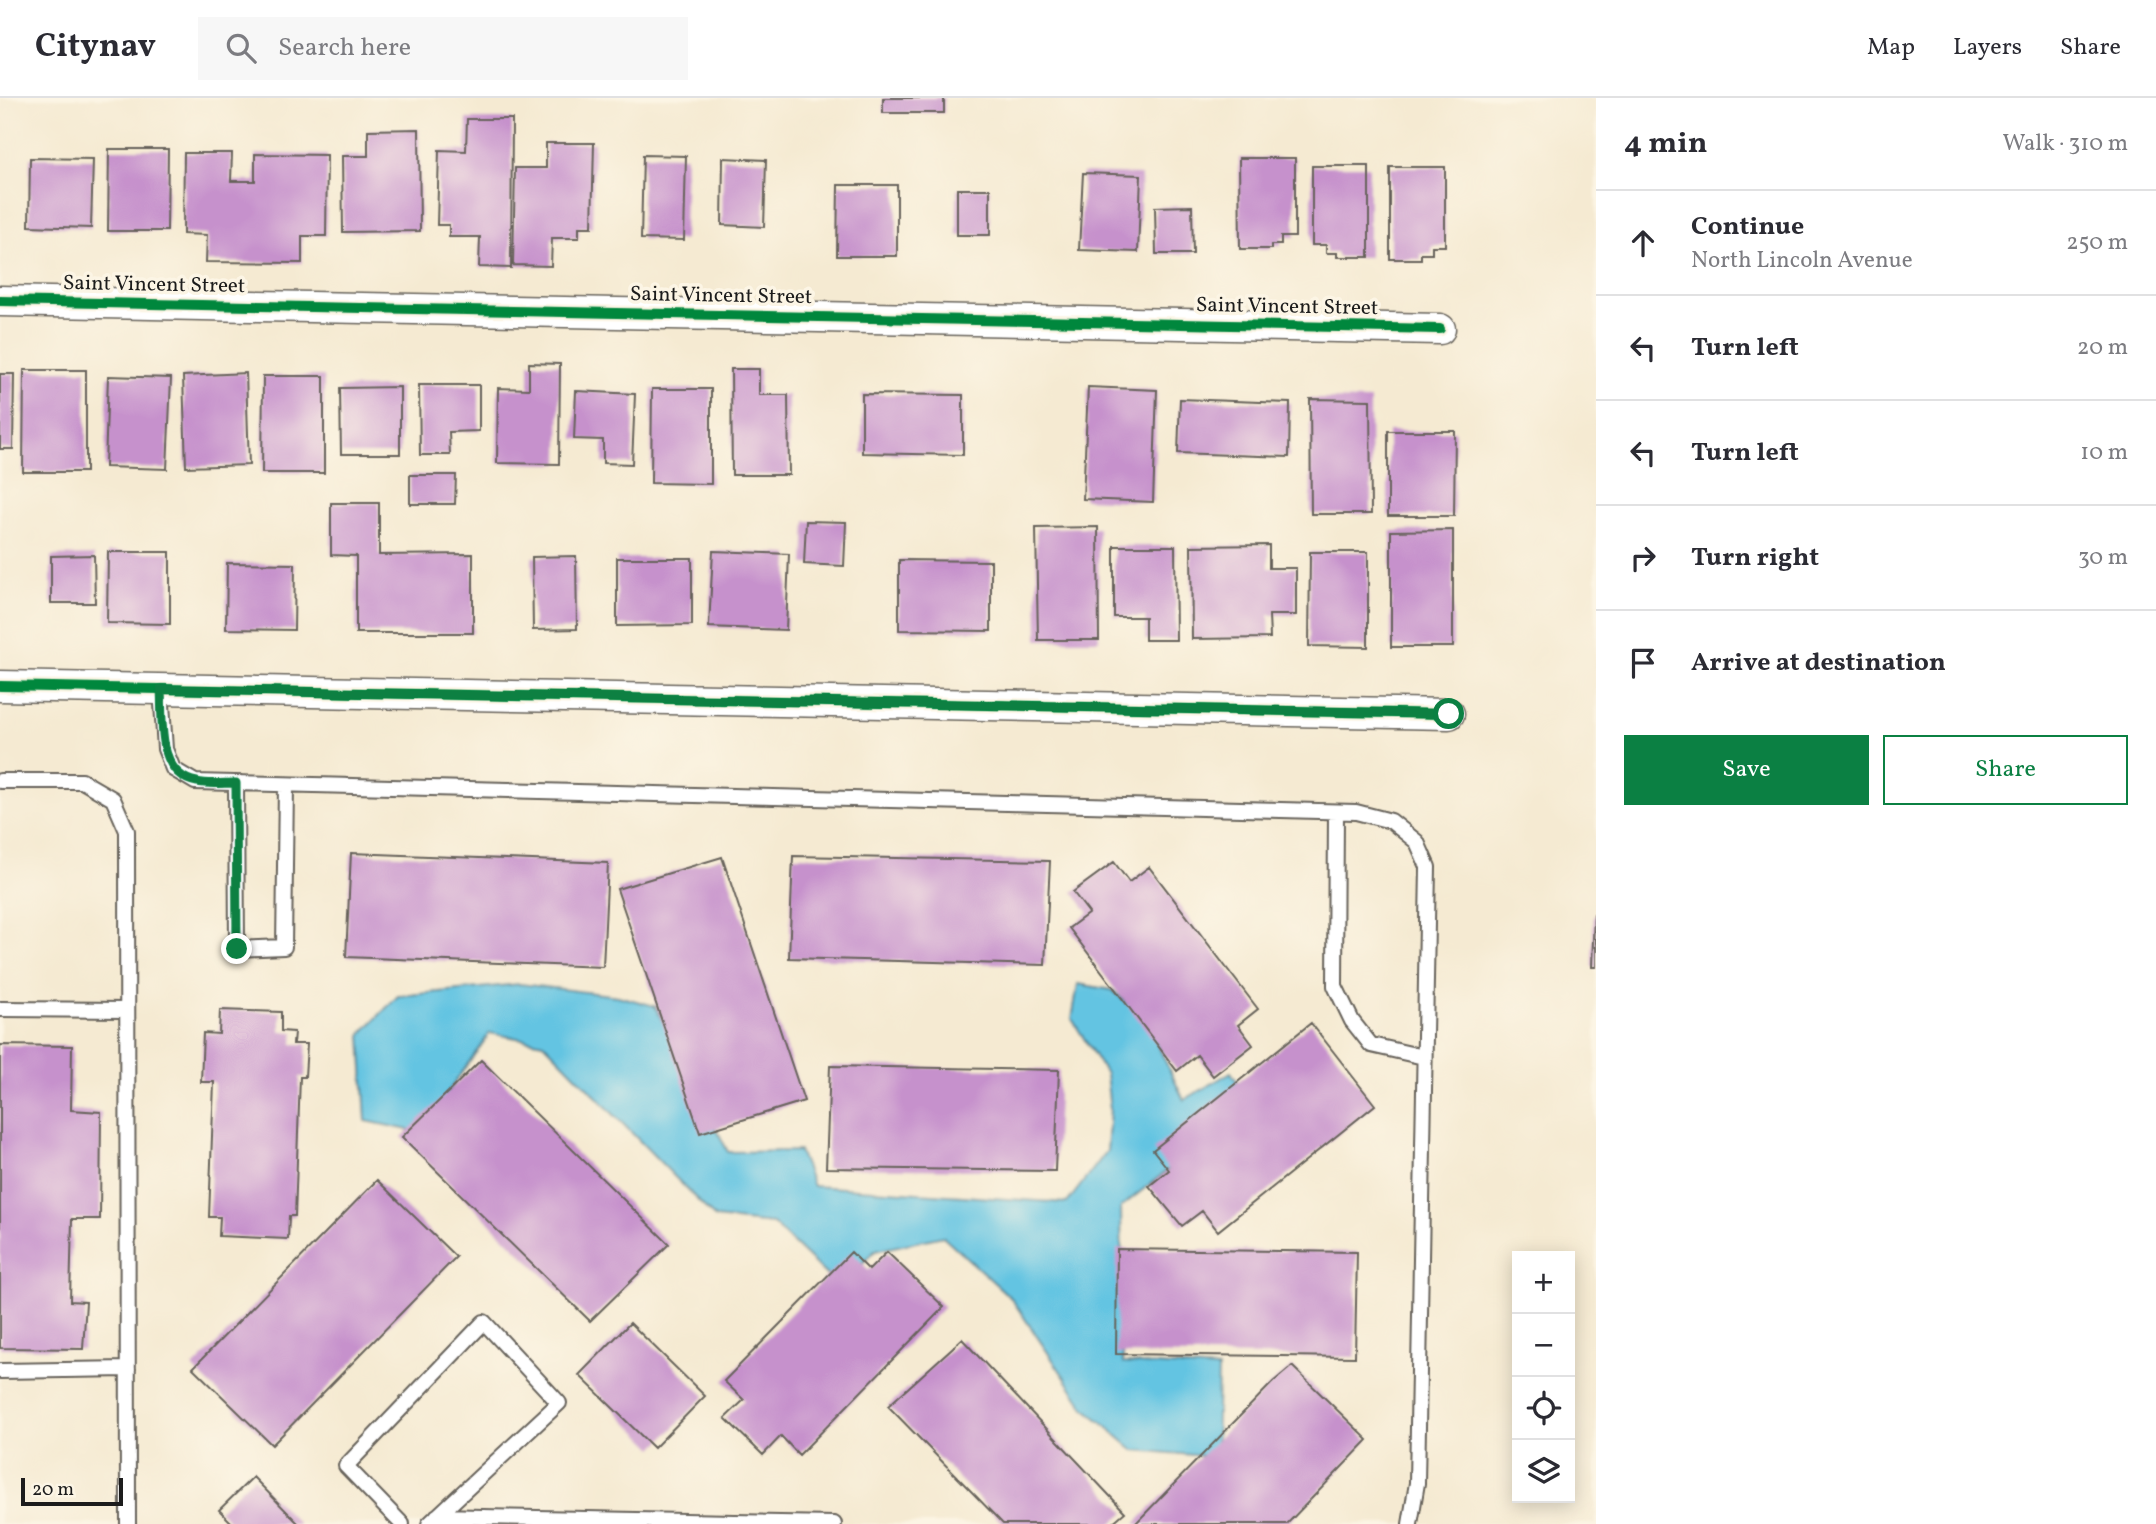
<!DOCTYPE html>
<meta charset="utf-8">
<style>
body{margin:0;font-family:Vollkorn,serif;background:#f7f7f7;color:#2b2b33}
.controls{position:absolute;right:21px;bottom:21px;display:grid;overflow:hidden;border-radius:0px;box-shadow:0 4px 18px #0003}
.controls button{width:63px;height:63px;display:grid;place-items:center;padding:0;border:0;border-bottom:2px solid #e1e1e2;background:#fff;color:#2b2b33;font:35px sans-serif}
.scale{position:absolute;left:21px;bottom:18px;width:102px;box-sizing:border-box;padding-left:7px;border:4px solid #1c1c1c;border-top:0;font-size:19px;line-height:24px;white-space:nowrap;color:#1c1c1c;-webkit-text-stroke:5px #fcf5e5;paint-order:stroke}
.stop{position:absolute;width:21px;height:21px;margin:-16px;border:5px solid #0b8043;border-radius:50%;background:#fff}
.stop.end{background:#0b8043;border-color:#fff;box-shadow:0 2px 7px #0008}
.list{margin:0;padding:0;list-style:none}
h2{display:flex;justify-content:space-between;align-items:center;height:91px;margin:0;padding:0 28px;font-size:30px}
h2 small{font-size:23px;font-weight:400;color:#7c7c81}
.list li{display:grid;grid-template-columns:46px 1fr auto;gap:21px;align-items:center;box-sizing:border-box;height:105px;padding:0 28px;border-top:2px solid #e1e1e2}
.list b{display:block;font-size:26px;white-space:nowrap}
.list p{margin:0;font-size:23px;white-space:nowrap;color:#7c7c81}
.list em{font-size:23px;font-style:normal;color:#7c7c81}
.actions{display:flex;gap:14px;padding:21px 28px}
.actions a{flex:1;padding:16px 0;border:2px solid #0b8043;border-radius:0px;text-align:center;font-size:24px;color:#0b8043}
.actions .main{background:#0b8043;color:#fff}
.icon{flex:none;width:38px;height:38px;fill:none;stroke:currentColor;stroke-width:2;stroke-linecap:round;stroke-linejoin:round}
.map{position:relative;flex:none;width:1596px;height:1426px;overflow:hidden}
header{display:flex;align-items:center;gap:42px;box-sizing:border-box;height:98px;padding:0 35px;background:#fff;border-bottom:2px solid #e1e1e2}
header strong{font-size:33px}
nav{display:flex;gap:38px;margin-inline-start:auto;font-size:24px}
.search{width:490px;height:63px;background:#f7f7f7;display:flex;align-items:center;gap:18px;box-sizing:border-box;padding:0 24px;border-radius:0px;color:#7c7c81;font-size:26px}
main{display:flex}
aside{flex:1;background:#fff}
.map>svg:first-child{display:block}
</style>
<header>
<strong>Citynav</strong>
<div class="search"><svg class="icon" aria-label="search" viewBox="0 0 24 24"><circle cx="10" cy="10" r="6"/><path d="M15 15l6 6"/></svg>Search here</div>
<nav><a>Map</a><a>Layers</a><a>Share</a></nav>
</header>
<main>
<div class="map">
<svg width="1596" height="1426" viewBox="0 0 1596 1426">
<rect width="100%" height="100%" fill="#fcf5e5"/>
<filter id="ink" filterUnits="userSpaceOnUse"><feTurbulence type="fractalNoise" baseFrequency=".0143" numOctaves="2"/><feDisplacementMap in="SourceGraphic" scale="14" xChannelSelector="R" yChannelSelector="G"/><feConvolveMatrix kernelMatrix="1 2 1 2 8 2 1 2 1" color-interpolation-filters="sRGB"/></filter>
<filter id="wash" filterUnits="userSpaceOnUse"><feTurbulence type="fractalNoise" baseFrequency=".00686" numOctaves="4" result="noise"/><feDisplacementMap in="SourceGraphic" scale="28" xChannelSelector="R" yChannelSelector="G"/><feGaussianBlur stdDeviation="1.57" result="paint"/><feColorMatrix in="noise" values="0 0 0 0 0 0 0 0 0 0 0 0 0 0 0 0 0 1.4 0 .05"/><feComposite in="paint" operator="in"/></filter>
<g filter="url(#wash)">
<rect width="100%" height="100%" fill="#f5ead2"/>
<!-- water -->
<path fill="#64c4e2" stroke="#40707f" stroke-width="2" d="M520,886l98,12 37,10 73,146 71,-1 14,35 254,17 40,-52 3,-42 -4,-35 -34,-55 6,-35 34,6 34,31 38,79 47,-28 14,21 -33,42 -91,72 2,156 95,6 -2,88 -82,-7 -48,-41 -75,-111 -68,-62 -68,15 -37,35 -65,-62 -58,-6 -171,-175 -54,-10 -40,56 -17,35 -20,7 -47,-10 -5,-87 37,-38z"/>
<g id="blocks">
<!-- building -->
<path fill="#c691cc" d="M883,0h61v15h-61z
M467,21h45l-1,149 -32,-1 1,-30h-31v-12h-12l2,-75 27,1z
M419,31l1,102 -77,1 -1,-76h26v-26z
M546,45h48l-2,84h-13v11h-27l-1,28 -38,-1 2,-97h31z
M109,51h59l-1,82h-59z
M184,55h48l-1,28h24v-27l72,1 -1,81h-24v27l-96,-1 1,-27 -24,-1z
M643,57l43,1 -2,84 -43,-1z
M30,60l63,1 -2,69 -62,-2z
M723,60l43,2 -2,67 -42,-2z
M1239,60h56v79h-14v8h-10v4h-31z
M1312,68h57v91h-32v-4h-11v-8h-14z
M1390,69h55v79h-13v8h-11v5h-31z
M1083,75l58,2 -3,77 -59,-2z
M838,87h59v71h-60z
M957,91h33v46h-33z
M1192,108l1,48h-37l-1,-47z
M529,265l31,1 -1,100 -62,-1 1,-75 31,1z
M731,271h28v26h29l1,80h-57z
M24,272h62v102h-63z
M246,275l3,92 -63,2 -3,-91z
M0,276h14l-1,75h-13z
M108,278l63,2 -4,91 -62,-2z
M263,278h61v97h-62z
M419,287h60v46l-30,1 1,23h-30z
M400,289v67h-59l-1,-66z
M1088,289l69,3 -4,112 -70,-3z
M652,291h59v95l-60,-1z
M576,293l59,3 -3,70 -29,-1v-23l-29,-1z
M862,296l101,1v60l-101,-2z
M1180,301l110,4 -1,54 -111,-4z
M1310,301l60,1 1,114h-60z
M1388,333h67l-1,85h-66z
M410,377h46l-1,29h-45z
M331,405h48v52l94,-1v79h-117v-77l-25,-1z
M806,423l40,1 -2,44 -40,-2z
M1098,429l1,113h-61l-2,-112z
M1453,432v117h-62v-116z
M1269,447v23h27v47h-27l1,23 -78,1 -1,-93z
M1114,448h61l1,94h-31v-23h-31z
M713,453l76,3 -3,76 -77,-3z
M108,454h62v72l-63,-1z
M1310,454h58v95l-59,-1z
M94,457l1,48h-44v-47z
M576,458l1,73 -44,1 -1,-73z
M617,460h75v67l-75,1z
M899,462l92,1v70l-92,-1z
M227,465l68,1 -1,66 -68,-1z
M351,755l257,10 -5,104 -257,-10z
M793,758l257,5 -5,104 -256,-7z
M722,759l82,244 -104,32 -83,-244z
M1114,764l15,20 20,-15 109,142 -20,16 15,20 -40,31 -16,-21 -20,16 -108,-143 20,-15 -16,-21z
M1594,816h2v53h-4z
M220,912l61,2v19l13,1 -1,12h14l-2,33h-5l-5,139h-6l-1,23 -69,-3 1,-19h-11l5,-135h-13l2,-49 16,1z
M1311,925l64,82 -157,126 -16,-20 -20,15 -33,-40 20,-16 -16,-20z
M0,947l72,1 -1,64 30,2 -1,107h-28l-2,82 16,1 -3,47 -83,-1z
M481,962l188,184 -79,77 -188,-184z
M830,968l229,4 -4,101 -229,-3z
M377,1082l79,77 -184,188 -79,-77z
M1117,1151l240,3 -2,105 -239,-3z
M851,1154l18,18 18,-18 57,55 -145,148 -18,-19 -18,19 -38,-37 19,-18 -20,-19z
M630,1225l75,73 -51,52 -75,-73z
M962,1241l163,173 -14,12h-108l-115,-118z
M1292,1268l76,74 -81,84h-152l138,-142z
M253,1379l46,47h-66l-14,-14z"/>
</g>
</g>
<g filter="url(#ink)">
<use href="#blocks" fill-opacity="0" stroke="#68645c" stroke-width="2"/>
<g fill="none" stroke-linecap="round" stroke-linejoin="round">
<!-- lane casing -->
<g stroke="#68645c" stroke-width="18">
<path id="lane" d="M161,591l4,60 8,20 22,13 1161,30 35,9 26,21 11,25 -11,616 -7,41
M0,683h82l31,18 14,32 1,693
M236,685l1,166 47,-2 2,-162
M1336,714l-1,174 17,35 19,24 53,12
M0,911l127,1
M0,1273l128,-2
M437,1418l397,8
M402,1426l-56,-58 138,-144 75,81 -130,121"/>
</g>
<!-- street casing -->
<g stroke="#68645c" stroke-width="33">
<path id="street" d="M0,203l1440,28
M0,588l1449,28"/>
</g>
<!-- lane -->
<use href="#lane" stroke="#fff" stroke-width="14"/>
<!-- street -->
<use href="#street" stroke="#fff" stroke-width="30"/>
<!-- cycleway casing -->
<g stroke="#fcf5e5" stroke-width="15">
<path id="cycleway" d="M0,203l1440,28
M0,588l1449,28"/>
</g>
<!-- cycleway -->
<use href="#cycleway" stroke="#00873e" stroke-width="10"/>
</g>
</g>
<g fill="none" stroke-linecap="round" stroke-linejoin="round" filter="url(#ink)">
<!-- route -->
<path stroke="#0b8043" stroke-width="9" d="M237,851l-1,-166c-13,0 -27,2 -39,-1 -41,-7 -34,-62 -36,-93l1288,25"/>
</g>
<g text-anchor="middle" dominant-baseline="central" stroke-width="7" stroke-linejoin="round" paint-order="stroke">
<!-- street labels -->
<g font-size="21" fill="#1c1c1c" stroke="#fcf5e5">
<text transform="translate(154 187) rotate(1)">Saint Vincent Street</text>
<text transform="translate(721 198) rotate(1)">Saint Vincent Street</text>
<text transform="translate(1287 209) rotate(1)">Saint Vincent Street</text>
</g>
</g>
</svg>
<div class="controls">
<button>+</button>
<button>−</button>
<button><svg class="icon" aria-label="locate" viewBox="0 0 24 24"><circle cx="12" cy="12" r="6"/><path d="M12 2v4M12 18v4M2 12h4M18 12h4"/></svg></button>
<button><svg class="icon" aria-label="layers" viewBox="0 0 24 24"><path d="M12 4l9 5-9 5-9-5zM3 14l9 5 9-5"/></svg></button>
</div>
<div class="scale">20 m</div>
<div class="stop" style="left:1449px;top:616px"></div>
<div class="stop end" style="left:237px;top:851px"></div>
</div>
<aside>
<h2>4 min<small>Walk · 310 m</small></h2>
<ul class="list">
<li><svg class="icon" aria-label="ahead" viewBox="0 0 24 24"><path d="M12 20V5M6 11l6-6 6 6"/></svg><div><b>Continue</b><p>North Lincoln Avenue</p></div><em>250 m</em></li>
<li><svg class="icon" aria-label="left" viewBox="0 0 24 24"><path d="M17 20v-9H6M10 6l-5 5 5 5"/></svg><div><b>Turn left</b></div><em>20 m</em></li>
<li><svg class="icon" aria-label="left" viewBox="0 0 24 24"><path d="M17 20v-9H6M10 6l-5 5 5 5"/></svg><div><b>Turn left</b></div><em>10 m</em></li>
<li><svg class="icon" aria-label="right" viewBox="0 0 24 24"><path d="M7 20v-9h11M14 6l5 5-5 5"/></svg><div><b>Turn right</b></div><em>30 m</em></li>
<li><svg class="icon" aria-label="arrive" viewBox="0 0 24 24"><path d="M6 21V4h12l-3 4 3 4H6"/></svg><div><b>Arrive at destination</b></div></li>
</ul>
<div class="actions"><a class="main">Save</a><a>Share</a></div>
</aside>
</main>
